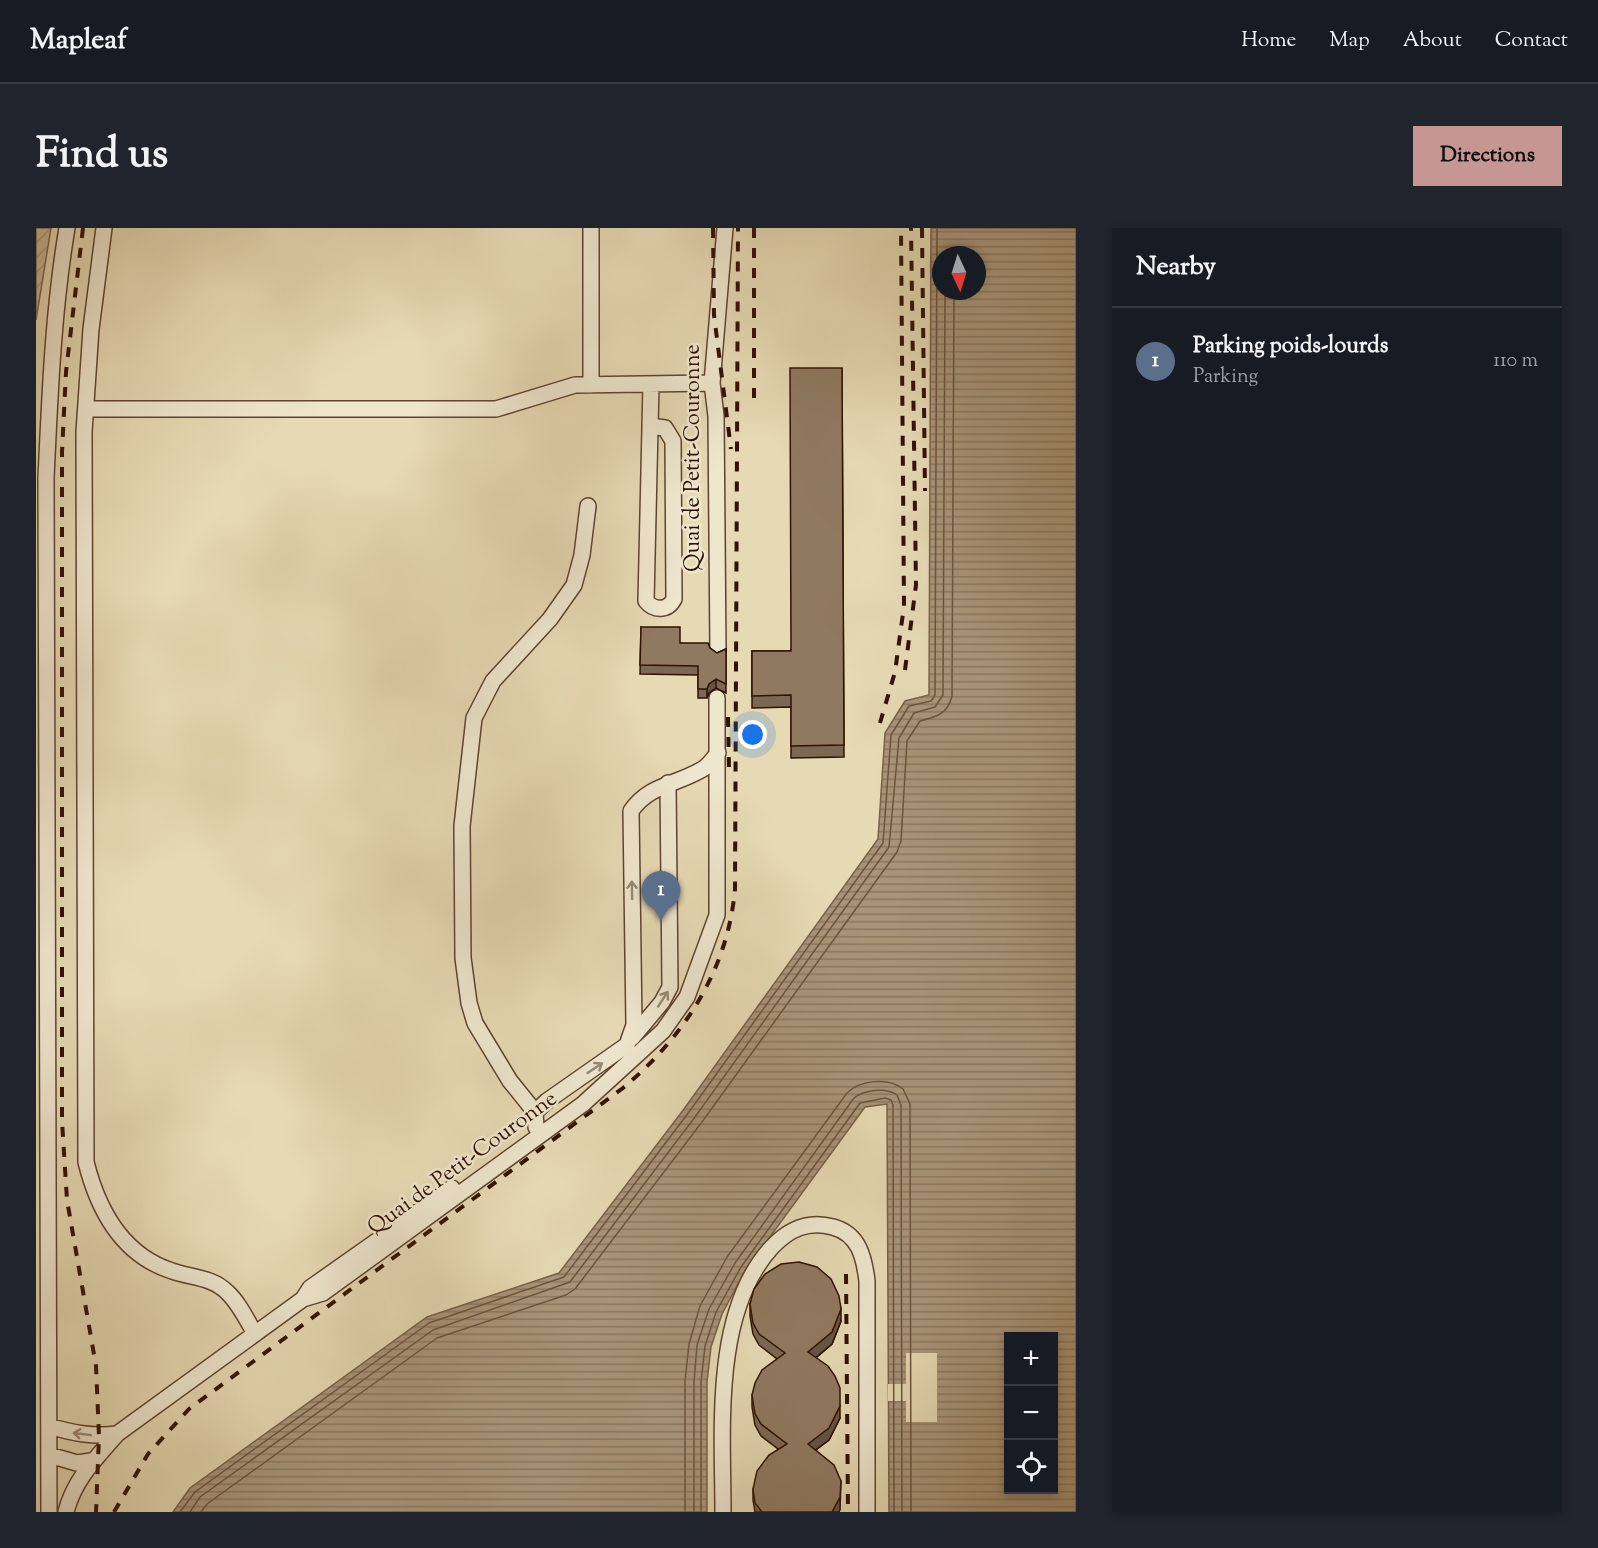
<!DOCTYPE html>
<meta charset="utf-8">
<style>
body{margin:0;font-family:"Sorts Mill Goudy",serif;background:#20242c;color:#f1f3f6}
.controls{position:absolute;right:18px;bottom:18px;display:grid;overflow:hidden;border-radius:0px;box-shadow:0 3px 9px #0003}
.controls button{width:54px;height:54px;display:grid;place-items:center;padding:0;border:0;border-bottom:2px solid #363941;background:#171b24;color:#f1f3f6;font:30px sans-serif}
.compass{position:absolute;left:896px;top:18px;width:54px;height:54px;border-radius:50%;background:#171b24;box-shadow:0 3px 9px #0003;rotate:176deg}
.you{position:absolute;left:717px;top:507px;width:21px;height:21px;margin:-15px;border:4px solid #fff;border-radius:50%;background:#1a73e8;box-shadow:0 0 0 9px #1a73e833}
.badge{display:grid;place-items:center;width:39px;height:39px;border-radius:50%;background:#c59692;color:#fff;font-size:20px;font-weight:700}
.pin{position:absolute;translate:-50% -50px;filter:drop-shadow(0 2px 3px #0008)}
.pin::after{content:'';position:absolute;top:32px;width:21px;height:18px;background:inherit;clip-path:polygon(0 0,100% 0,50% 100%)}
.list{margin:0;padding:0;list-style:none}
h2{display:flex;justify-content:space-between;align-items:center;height:78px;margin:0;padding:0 24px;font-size:26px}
h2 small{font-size:20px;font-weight:400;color:#9ea1a6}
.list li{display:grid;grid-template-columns:39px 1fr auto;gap:18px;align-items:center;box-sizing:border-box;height:108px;padding:0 24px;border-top:2px solid #363941}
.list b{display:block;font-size:22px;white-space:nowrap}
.list p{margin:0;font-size:20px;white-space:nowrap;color:#9ea1a6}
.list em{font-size:20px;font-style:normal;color:#9ea1a6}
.icon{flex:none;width:33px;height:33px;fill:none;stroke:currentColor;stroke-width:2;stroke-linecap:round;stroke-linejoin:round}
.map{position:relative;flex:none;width:1040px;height:1284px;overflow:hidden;border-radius:0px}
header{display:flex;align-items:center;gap:36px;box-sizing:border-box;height:84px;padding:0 30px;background:#171b24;border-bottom:2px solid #363941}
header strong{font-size:28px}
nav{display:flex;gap:33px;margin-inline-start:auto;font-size:21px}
.intro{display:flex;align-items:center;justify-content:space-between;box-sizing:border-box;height:144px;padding:0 36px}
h1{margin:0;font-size:42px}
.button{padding:15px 27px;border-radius:0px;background:#c59692;color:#111;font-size:21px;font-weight:700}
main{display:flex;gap:36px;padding:0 36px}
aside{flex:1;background:#171b24;border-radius:0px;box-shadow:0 3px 9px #0003}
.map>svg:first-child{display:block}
</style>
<header>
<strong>Mapleaf</strong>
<nav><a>Home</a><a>Map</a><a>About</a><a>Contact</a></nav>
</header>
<div class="intro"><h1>Find us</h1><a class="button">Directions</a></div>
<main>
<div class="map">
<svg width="1040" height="1284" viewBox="0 0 1040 1284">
<defs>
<pattern id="garden-furrows" width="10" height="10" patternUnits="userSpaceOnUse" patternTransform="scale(1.5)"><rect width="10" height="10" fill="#c7b796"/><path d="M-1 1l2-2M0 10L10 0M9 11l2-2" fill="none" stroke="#ab9c80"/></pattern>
<pattern id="water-rules" width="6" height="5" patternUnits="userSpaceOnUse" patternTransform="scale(1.5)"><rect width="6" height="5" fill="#a89578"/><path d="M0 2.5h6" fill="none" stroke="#897860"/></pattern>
</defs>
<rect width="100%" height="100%" fill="#e6d9b4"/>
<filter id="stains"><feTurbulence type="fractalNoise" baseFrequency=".00333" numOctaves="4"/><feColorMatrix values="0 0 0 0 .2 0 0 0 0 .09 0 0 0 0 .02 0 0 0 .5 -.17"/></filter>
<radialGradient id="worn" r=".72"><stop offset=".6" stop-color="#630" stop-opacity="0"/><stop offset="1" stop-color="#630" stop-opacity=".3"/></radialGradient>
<!-- garden -->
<path fill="url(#garden-furrows)" stroke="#7c644d" stroke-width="1.5" d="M0,0h15l-15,92z"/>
<!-- water -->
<path fill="url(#water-rules)" stroke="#78614a" stroke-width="1.5" fill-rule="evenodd" d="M895,0h145v1284h-187l-2,-408 -22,3 -120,164 -23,43 -11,33 -4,35v130h-534l17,-24 237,-171 132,-44 125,-164 194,-270 7,-106 20,-32 24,-6zM905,27h36v36h-36zM972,1108h45v154h-45z"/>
<!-- pier -->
<path fill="#e6d9b4" d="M870,1125h31v69h-31v-21h-18v-17h18z"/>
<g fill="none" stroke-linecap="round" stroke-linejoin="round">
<!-- shore -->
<path stroke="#6c543e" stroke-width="1.5" d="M144,1284l15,-20 234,-169 135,-46 125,-165 194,-269 8,-108 18,-29 22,-5 4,-6 2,-467
M154,1284l10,-15 233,-167 137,-48 125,-165 194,-270 10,-109 15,-25 21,-6 8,-12 2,-404
M165,1284l6,-8 230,-166 129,-43 9,-6 127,-167 195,-270 4,-11 6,-100 13,-20c16,-4 28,-7 32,-25l2,-405
M649,1284v-131l4,-37 11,-38 27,-49 120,-164c13,-13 42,-16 56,-4l7,15 1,408
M658,1284v-130l3,-37 12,-36 26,-46 119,-165c10,-8 32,-11 43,-3l4,10 1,407
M665,1284v-130l4,-36 11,-34 25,-45 119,-164 25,-5 6,2 2,5 1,407"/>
<!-- minor casing -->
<g stroke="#5e4430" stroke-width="18">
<path id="minor" d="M68,0l-13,101 -7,103 2,730c12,48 36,93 86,109 20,7 40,6 55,21 12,11 20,28 28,42
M555,0v157
M51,181h409l79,-24 137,-2
M614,198l15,2 8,13 1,158c-6,12 -20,12 -28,2l5,-217
M682,424l-2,-236 -4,-33 13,-155
M596,810l30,-36 8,-15 -2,-204
M499,884l-25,-31 -35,-58 -6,-20 -6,-45 -1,-132 12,-108 19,-37 57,-62 24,-34 8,-30 6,-49
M504,906l-4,-7 -1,-15 12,-11 80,-56 7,-20 -3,-214c18,-26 44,-26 70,-41 7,-3 12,-11 17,-17
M267,1071l7,-11 142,-100
M13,1198c23,7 43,11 68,8
M13,1227l28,8 14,-2
M13,1284l-3,-1034c4,-84 7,-167 21,-250
M30,1284c8,-32 30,-54 51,-78l186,-135 20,-6 260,-189 80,-73 24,-34 30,-82v-217
M687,1284c0,-82 -11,-200 49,-265 17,-18 36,-27 61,-20 26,7 31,30 34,54v231"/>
</g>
<!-- minor -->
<use href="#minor" stroke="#efe6ce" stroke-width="15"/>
<!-- rail -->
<path stroke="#301204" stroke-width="4" stroke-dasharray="10 10" stroke-linecap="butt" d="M47,0l-17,144 -4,80v669l5,79 29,166 3,70 -3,76
M677,0l1,87 17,134
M718,0v172
M886,0l3,263
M869,442l11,-85 -5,-357
M692,489l1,54
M844,495l15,-51 9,-66 -3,-378
M810,1046l2,238
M78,1284l34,-58 41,-45 434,-321c61,-51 105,-118 112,-199l3,-661"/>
</g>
<!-- wall -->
<path fill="#7b6853" stroke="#301204" stroke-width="1.5" d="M806,140l2,389 -53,1v-51l-39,1v-57h39z
M605,399l39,16 30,5 7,5 9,-4v44l-10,-5 -7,5 -2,5h-9v-23l-58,-1z
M714,1076l91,17 -9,23 -16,14 24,60 -11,22 -13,10 25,31 -1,28 -1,3h-84l-2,-12v-11l25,-40 -17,-13 -6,-11 -3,-18v-12l25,-36 -18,-14 -6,-11 -3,-18z"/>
<!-- shaded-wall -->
<path fill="#645543" stroke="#301204" stroke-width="1.5" d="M680,451v9l-7,5 -2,5v-9l2,-5z
M805,1081v12l-9,23 -24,20v-12z
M804,1178v12l-11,22 -21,15v-11z
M804,1269v12l-1,3h-7z"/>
<!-- building -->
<path fill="#8f7960" stroke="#301204" stroke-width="1.5" d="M754,140h52l2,377 -53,1v-51l-39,1v-45h39z
M605,399h39v16h28l2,5 7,5 9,-4v35l-10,-5 -7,5 -2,5h-9v-23l-58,-1z
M763,1034l18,5 14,12 8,17 2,13 -9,23 -24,20 20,14 7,10 5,12v18l-11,22 -21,16 26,21 7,16 -1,16 -8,15h-70l-7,-9 -2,-14 4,-18 12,-16 18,-11 -26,-20 -6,-10 -3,-19 3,-12 7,-13 23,-17 -26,-19 -6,-11 -3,-19 4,-15 11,-15 16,-10z"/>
<!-- one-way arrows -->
<defs><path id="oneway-shaft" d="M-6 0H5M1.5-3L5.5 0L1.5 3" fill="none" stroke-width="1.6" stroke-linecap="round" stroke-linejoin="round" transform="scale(1.5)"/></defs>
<g stroke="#998773">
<use href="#oneway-shaft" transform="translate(596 662) rotate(-91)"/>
<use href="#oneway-shaft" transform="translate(627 771) rotate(-57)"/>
<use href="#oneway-shaft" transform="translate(559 840) rotate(-34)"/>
<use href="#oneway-shaft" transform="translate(46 1206) rotate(-173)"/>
</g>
<g text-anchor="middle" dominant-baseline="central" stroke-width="5" stroke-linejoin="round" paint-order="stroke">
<!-- street labels -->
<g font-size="22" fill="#301204" stroke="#efe6ce">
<text transform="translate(658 230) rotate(-90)">Quai de Petit-Couronne</text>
<text transform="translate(427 936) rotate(-36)">Quai de Petit-Couronne</text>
</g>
</g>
<rect width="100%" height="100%" filter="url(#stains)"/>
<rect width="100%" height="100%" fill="url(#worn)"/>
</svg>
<div class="controls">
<button>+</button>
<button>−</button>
<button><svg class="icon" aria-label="locate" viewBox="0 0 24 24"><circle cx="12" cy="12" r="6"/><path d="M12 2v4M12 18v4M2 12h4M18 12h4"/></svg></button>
</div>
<svg class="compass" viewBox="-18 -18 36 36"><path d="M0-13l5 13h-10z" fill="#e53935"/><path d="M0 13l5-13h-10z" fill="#9ea1a6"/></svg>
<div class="you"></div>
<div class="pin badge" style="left:625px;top:693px;background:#5c6f8a">1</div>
</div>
<aside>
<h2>Nearby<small></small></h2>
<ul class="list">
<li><span class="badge" style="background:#5c6f8a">1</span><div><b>Parking poids-lourds</b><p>Parking</p></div><em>110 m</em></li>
</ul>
</aside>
</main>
